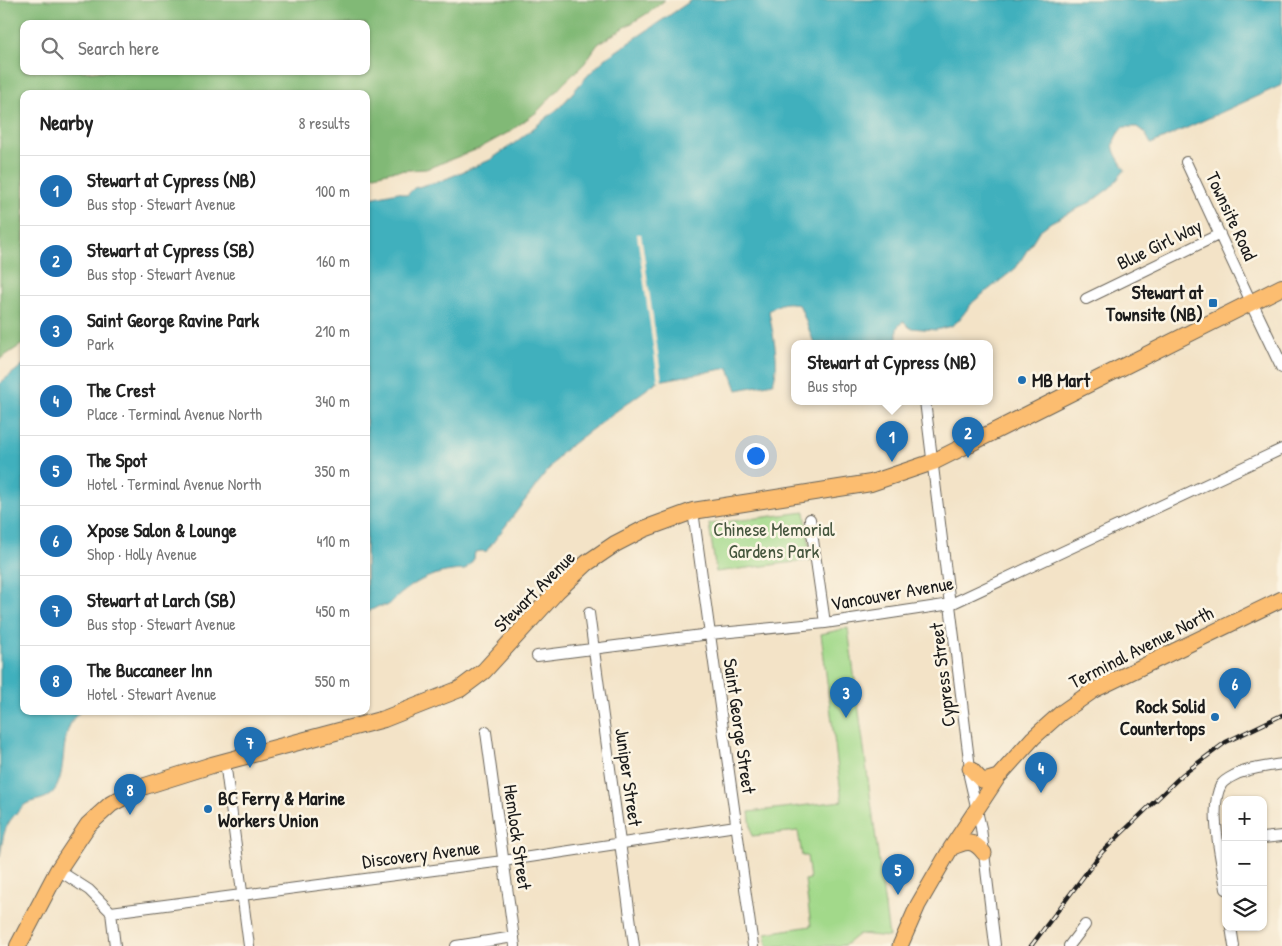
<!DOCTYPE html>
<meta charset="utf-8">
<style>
body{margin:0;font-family:"Patrick Hand",sans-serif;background:#f6f6f6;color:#222}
.controls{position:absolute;right:15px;bottom:15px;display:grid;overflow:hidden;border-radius:10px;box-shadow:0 1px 4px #0004}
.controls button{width:45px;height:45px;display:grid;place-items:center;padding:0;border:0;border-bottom:1px solid #e0e0e0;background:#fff;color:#222;font:25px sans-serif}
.you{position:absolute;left:755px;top:455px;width:18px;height:18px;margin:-12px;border:4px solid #fff;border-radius:50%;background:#1a73e8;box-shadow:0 0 0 8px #1a73e833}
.badge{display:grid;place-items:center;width:32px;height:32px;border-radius:50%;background:#1f6fb2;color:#fff;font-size:16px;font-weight:700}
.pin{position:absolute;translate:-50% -41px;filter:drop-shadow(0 1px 2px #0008)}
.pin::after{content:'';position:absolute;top:26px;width:18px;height:15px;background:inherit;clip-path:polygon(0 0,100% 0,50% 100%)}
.popup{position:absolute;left:791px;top:340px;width:202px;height:65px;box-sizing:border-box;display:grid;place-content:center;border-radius:10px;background:#fff;filter:drop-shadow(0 1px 4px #0005);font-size:16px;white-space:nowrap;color:#767676}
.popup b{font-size:19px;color:#222}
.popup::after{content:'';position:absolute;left:50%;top:100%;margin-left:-10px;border:10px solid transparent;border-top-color:#fff}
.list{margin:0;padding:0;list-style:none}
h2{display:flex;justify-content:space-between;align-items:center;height:65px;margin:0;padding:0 20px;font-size:21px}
h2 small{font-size:16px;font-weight:400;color:#767676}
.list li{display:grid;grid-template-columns:32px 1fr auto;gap:15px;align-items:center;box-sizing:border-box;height:70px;padding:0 20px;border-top:1px solid #e0e0e0}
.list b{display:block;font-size:19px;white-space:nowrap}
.list p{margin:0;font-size:16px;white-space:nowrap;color:#767676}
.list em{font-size:16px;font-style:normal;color:#767676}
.icon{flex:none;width:28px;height:28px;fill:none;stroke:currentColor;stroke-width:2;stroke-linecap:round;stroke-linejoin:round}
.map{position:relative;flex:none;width:1282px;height:946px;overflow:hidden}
.search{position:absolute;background:#fff;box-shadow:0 1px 4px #0004;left:20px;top:20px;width:350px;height:55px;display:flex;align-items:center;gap:12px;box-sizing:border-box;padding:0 18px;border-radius:10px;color:#767676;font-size:19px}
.panel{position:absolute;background:#fff;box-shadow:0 1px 4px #0004;left:20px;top:90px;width:350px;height:625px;border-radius:10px}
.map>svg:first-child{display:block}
</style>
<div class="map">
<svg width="1282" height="946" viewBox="0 0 1282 946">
<rect width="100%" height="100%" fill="#fcf5e5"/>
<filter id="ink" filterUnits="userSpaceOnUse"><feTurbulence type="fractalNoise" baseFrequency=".02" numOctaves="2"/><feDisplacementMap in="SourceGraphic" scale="10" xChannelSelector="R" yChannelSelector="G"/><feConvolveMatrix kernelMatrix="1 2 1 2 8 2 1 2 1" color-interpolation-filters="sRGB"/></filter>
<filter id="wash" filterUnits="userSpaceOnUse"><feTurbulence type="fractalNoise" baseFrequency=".0096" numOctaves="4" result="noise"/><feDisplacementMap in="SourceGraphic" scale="20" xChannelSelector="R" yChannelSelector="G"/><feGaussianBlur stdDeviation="1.12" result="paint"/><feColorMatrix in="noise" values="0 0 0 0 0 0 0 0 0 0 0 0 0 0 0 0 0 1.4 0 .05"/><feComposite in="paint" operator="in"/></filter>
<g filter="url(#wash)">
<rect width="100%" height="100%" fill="#f3e3c7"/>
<!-- green -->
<path fill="#a2d98a" stroke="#5f7a53" d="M805,512l6,48 -95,12 -7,-48z
M848,628l41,309 -30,-3 -14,11 -9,1h-69l-1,-13 45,-7 -6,-46 5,-1 -3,-23h-5l-4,-25 -46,5 -3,-24 93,-11 -21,-167z"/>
<!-- forest -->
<path fill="#81b976" stroke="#4e6a49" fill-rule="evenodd" d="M0,0h665l-14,11 -53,33 -14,20 -20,19 -27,29 -28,20 -31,17 -52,20 -34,2 -26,6v-83h-342v249l-24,16zM24,24h342v47h-342z"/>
<!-- water -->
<path fill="#41b0bd" stroke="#2e666c" d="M692,0h590v85l-131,59 -6,-11 -8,-6h-14c-16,19 -9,24 2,43l-14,17 -20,15 -40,20 -12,9 -23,37 -43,34 -15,19 -7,5 -15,4 -26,-2 -7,-7 -6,7v13l-3,2 -9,-3 -9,3h-62l-14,-37c-11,-6 -21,-3 -31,5 3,22 12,51 4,72l-36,7 -8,-22 -71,13 -47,34 -49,37 -77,101 -2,-2 -8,1 -1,7 -9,11c-35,1 -53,13 -78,36h-8l-13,7v-414l32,-7 9,3 7,-7 29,-8 47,-20 26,-18 44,-35 29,-33 17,-16z
M24,364v347h57c-22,16 -14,52 -23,73 -7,17 -19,14 -32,20 -3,2 -6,5 -8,8 -15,13 -15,27 -18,45v-474z"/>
<!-- pier -->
<path fill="#f3e3c7" d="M637,234h4l21,147h-4z"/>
</g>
<g filter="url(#ink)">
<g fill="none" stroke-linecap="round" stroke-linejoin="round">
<!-- minor casing -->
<g stroke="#676258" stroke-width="12">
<path id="minor" d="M1186,162l65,140
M1086,299l134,-65
M925,401l45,367 -1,8 12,52 14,117
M693,511l60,435
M810,519l15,104
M589,613l45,333
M537,656l173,-22 115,-11 126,-19 331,-155
M486,732l29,214
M225,761l24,185
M1263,838l19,-2
M58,870l31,20 22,22 4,34
M1226,889c-4,-26 -18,-81 -5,-104 2,-3 8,-7 12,-9 15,-8 33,-9 49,-12
M111,912l392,-51 233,-35
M1231,927l3,19
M456,946l58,-9
M1069,946l16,-21"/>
</g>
<!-- tertiary casing -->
<g stroke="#676258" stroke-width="14">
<path id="tertiary" d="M1251,302l31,65"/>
</g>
<!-- primary casing -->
<g stroke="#676258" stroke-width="17">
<path id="primary" d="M970,768l11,12h7l10,-3
M951,848c15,-7 22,-9 33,5
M900,946l18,-41 33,-57 47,-71 35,-39 28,-25 33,-23 188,-91"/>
</g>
<!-- trunk casing -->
<g stroke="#676258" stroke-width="18">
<path id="trunk" d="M18,946l40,-76 30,-45 23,-21 31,-17 70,-22 172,-46 76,-30 24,-18 73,-80 30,-28 28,-19 29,-15 49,-18 178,-28 62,-21 349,-175"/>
</g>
<!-- minor -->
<use href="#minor" stroke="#fff" stroke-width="10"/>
<!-- tertiary -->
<use href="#tertiary" stroke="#fff" stroke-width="12"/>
<!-- primary -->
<use href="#primary" stroke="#fcbd6f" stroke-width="15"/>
<!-- trunk -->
<use href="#trunk" stroke="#fcbd6f" stroke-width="16"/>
<!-- rail casing -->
<g stroke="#1c1c1c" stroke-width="4.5">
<path id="rail" d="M1031,946l71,-94 80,-77 44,-33 56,-27"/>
</g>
<!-- rail -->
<use href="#rail" stroke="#fcf5e5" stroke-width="2.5" stroke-dasharray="8" stroke-linecap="butt"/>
</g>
</g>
<!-- markers -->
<g fill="#1f6fb2" stroke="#fcf5e5" stroke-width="2">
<rect x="1208" y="298" width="10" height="10" rx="2.5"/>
<circle cx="1022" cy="380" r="5"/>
<circle cx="1215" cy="717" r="5"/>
<circle cx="208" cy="809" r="5"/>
</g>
<g text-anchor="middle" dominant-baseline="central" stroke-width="5" stroke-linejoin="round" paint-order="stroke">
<!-- street labels -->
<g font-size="19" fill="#1c1c1c" stroke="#fcf5e5">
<text transform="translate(1232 216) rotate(65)">Townsite Road</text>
<text transform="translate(1159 244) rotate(-26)">Blue Girl Way</text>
<text transform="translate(534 591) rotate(-45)">Stewart Avenue</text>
<text transform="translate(892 593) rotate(-10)">Vancouver Avenue</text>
<text transform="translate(1141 647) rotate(-27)">Terminal Avenue North</text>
<text transform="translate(942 675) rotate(-97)">Cypress Street</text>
<text transform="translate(740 726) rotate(82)">Saint George Street</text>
<text transform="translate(629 777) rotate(82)">Juniper Street</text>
<text transform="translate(518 837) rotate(82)">Hemlock Street</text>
<text transform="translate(421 854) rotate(-7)">Discovery Avenue</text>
</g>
<!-- poi labels -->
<g font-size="19" font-weight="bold" fill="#1c1c1c" stroke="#fcf5e5" text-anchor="end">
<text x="1203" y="292">Stewart at<tspan x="1203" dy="22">Townsite (NB)</tspan></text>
<text x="1032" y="380" text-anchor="start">MB Mart</text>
<text x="1205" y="706">Rock Solid<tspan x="1205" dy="22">Countertops</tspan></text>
<text x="218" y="798" text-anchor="start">BC Ferry &amp; Marine<tspan x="218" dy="22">Workers Union</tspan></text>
</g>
<!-- park labels -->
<g font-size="19" fill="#44553d" stroke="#fcf5e5">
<text x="774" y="529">Chinese Memorial<tspan x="774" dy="22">Gardens Park</tspan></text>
</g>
</g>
</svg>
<div class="controls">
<button>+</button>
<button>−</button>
<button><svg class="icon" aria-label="layers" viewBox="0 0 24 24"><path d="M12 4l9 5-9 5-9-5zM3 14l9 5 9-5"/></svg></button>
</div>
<div class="you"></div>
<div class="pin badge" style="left:892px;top:462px">1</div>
<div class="popup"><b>Stewart at Cypress (NB)</b>Bus stop</div>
<div class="pin badge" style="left:968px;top:458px">2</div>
<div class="pin badge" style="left:846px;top:718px">3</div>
<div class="pin badge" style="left:1041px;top:793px">4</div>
<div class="pin badge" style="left:898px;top:895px">5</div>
<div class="pin badge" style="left:1235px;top:709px">6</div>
<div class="pin badge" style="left:250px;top:768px">7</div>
<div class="pin badge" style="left:130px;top:815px">8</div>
<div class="search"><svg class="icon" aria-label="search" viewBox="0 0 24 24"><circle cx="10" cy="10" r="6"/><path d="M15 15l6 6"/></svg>Search here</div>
<section class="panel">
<h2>Nearby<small>8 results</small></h2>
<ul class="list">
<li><span class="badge">1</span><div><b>Stewart at Cypress (NB)</b><p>Bus stop · Stewart Avenue</p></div><em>100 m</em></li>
<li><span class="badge">2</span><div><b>Stewart at Cypress (SB)</b><p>Bus stop · Stewart Avenue</p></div><em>160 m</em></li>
<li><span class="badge">3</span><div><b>Saint George Ravine Park</b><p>Park</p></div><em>210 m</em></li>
<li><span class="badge">4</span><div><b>The Crest</b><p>Place · Terminal Avenue North</p></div><em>340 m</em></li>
<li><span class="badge">5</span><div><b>The Spot</b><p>Hotel · Terminal Avenue North</p></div><em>350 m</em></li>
<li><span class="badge">6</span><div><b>Xpose Salon &amp; Lounge</b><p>Shop · Holly Avenue</p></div><em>410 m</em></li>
<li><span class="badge">7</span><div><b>Stewart at Larch (SB)</b><p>Bus stop · Stewart Avenue</p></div><em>450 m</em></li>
<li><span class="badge">8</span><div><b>The Buccaneer Inn</b><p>Hotel · Stewart Avenue</p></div><em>550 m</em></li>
</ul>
</section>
</div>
